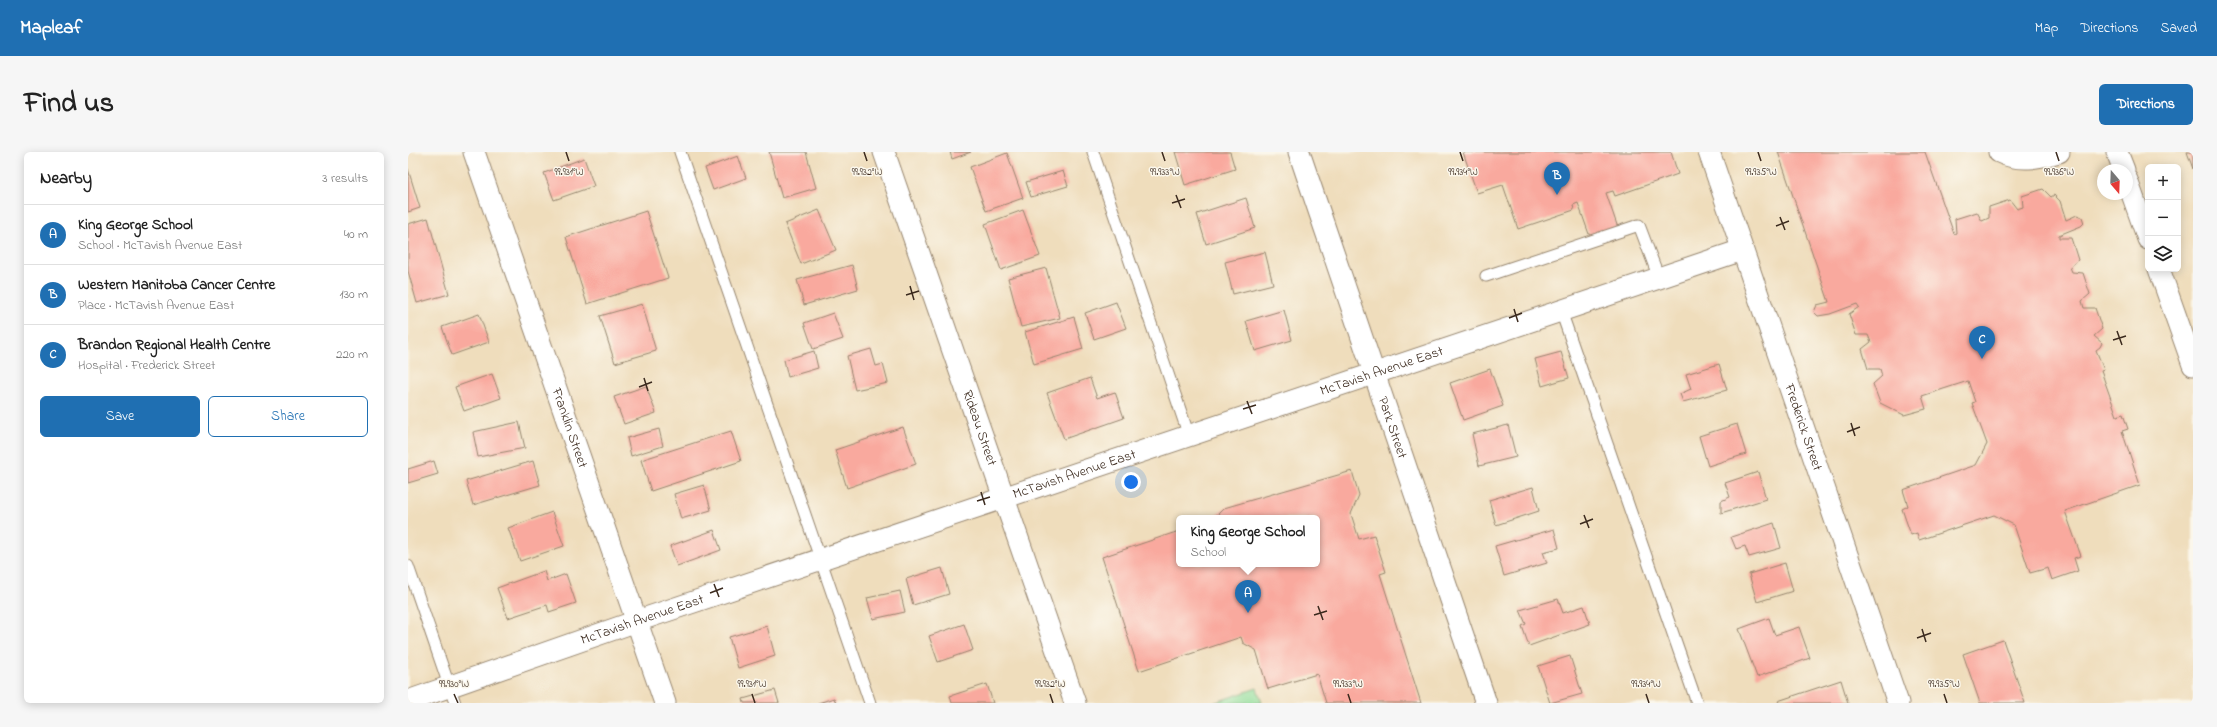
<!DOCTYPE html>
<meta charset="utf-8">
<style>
body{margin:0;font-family:"Indie Flower",sans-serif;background:#f6f6f6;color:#222}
.controls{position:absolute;right:12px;top:12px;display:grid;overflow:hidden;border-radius:6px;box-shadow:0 2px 10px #0003}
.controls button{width:36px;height:36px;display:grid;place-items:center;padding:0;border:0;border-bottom:1px solid #e0e0e0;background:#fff;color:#222;font:20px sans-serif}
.compass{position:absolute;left:1689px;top:12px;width:36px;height:36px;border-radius:50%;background:#fff;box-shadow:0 2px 10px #0003;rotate:161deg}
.you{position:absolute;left:723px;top:330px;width:14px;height:14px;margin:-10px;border:3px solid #fff;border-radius:50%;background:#1a73e8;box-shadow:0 0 0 6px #1a73e833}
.badge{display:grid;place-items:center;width:26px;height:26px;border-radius:50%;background:#1f6fb2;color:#fff;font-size:13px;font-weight:700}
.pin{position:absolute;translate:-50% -33px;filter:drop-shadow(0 1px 2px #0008)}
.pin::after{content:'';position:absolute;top:21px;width:14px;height:12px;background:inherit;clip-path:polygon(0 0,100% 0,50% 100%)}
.popup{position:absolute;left:768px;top:363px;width:144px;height:52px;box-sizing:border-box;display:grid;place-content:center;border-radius:6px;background:#fff;filter:drop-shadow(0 1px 3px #0005);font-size:13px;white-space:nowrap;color:#767676}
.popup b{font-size:15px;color:#222}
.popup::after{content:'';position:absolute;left:50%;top:100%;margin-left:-8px;border:8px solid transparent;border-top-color:#fff}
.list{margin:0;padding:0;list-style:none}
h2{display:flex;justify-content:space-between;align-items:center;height:52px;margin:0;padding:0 16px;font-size:17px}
h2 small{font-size:13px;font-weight:400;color:#767676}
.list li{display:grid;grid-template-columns:26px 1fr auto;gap:12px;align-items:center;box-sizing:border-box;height:60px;padding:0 16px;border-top:1px solid #e0e0e0}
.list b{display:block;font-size:15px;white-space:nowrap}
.list p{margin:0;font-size:13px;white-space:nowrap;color:#767676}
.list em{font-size:13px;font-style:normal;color:#767676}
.actions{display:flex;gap:8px;padding:12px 16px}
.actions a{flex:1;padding:9px 0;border:1px solid #1f6fb2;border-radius:6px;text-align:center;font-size:14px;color:#1f6fb2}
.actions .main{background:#1f6fb2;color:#fff}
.icon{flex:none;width:22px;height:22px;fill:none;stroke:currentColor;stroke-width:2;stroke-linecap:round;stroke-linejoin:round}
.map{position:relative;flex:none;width:1785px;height:551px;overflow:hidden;border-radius:6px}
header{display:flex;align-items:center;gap:24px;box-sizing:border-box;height:56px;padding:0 20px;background:#1f6fb2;color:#fff}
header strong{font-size:19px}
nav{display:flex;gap:22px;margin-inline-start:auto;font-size:14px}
.intro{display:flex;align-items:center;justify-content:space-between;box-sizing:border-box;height:96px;padding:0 24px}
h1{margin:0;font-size:28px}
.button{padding:10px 18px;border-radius:6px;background:#1f6fb2;color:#fff;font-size:14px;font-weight:700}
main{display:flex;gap:24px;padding:0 24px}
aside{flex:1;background:#fff;border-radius:6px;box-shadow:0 2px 10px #0003}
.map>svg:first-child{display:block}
</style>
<header>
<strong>Mapleaf</strong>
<nav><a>Map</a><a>Directions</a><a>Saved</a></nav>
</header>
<div class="intro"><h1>Find us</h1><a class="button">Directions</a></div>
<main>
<aside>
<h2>Nearby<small>3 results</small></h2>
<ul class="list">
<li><span class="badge">A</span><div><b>King George School</b><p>School · McTavish Avenue East</p></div><em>40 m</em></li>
<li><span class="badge">B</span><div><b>Western Manitoba Cancer Centre</b><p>Place · McTavish Avenue East</p></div><em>130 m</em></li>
<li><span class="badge">C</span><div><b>Brandon Regional Health Centre</b><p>Hospital · Frederick Street</p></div><em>220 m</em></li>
</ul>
<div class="actions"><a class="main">Save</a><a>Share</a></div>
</aside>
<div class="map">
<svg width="1785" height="551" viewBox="0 0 1785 551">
<rect width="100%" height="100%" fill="#fbf7ec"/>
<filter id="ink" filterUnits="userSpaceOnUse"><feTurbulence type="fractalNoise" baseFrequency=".025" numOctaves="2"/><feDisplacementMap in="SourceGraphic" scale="8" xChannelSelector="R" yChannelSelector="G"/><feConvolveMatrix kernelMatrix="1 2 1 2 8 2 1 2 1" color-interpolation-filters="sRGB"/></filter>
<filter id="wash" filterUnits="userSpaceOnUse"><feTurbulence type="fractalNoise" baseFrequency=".012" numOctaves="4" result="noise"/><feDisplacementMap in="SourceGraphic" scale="16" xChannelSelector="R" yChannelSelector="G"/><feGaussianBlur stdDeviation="0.9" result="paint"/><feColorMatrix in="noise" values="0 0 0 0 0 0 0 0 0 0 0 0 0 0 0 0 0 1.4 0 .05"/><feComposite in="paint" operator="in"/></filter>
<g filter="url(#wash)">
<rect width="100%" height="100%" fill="#efddbc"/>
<!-- park -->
<path fill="#92de9b" stroke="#66845c" d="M849,536l5,15h-49z"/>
<g id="blocks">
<!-- building -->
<path fill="#f9a99e" d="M361,0h37l10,36 -34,10z
M542,0h21l-19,7z
M767,0h55l5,17 -50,16z
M1055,0h208l7,22 -63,22 -2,-5 -7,2 12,35 -28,9 -12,-34 -5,2 1,5 -56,19 -15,-44 -26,8z
M1370,0h147l29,82 2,-1 -1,-14 22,-7 5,9 7,-3v-11l21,-7 7,9 6,-2 -1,-11 21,-7 8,8 3,-2 6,6 6,19 11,-5 5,2 2,6 -3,3 -22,9v3h12l7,22 -8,7 2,5 11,1 7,21 -8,7 2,7h11l7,21 -8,7 8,7 -2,4 -4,3 8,20 -3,1 16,45 6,-2 5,15 -6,2 18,54 -75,26 16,45 -7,2 4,13 -26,9 -4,-12 -18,5 -16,-48 -20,-10 -75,25 -2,-7 -6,2 -9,-26 6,-3 -5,-16 73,-25 11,-21 -15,-41 3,-1 -7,-21 -46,15 4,13 -22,6 -24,-12 -7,-19 9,-8 -2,-7h-12l-6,-20 9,-7 -3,-7h-12l-7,-21 10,-7 -2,-3 -27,10 -12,2 -4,-4 3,-7 12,-3z
M1779,0h6v17z
M599,1l16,45 -37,13 -16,-44z
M330,4l8,22 -33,12 -8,-22z
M176,6l10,28 -40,14 -10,-27z
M0,17l12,39 -12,4z
M655,19l5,15 -37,11 -5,-15z
M838,46l9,30 -49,16 -9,-30z
M411,58l17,40 -35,14 -16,-40z
M615,58l17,46 -39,14 -16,-46z
M238,59l22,67 -81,26 -21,-67z
M20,66l21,76 -32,9 -9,-32v-47z
M857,100l8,32 -40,10 -8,-32z
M444,113l6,24 -54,16 -7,-25z
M638,116l14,50 -39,9 -13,-49z
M708,150l10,26 -32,11 -9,-26z
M234,152l14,47 -41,12 -15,-47z
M876,158l8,30 -37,11 -9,-30z
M425,161l10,26 -30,10 -9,-26z
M71,162l10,28 -37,13 -10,-28z
M666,165l9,32 -49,15 -9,-32z
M463,197l5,17 7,-2 5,19 -33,7 -8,-34z
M406,199l4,17 -30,9 -4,-17z
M1153,200l8,26 -27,8 -7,-27z
M1311,212l8,26 -44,12 -3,-8 11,-5 -5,-15z
M1082,217l13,37 -40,14 -13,-37z
M84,222l9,24 -37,13 -9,-24z
M682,226l7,20 18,-6 9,26 -60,21 -17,-46z
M238,234l10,27 -32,11 -10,-27z
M111,270l6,26 -47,9 -5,-25z
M1329,272l9,30 -38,12 -9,-30z
M1100,273l8,32 -37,9 -7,-32z
M495,275l13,37 -69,24 -12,-38z
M251,277l4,17 -32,10 -4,-18z
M323,279l10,30 -90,30 -10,-31z
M26,309l4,13 -30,9v-14z
M125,309l7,24 -67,20 -7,-24z
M944,319l7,24 -8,19 8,25 15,-4 12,37 -6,2 41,129h-95l-9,-29 -49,15 -12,-39 -13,-7 -2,-6 -102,34 -37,-114 77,-26v33h138v-46h-103l10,-10z
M1350,320l8,27 -45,14v-12l9,-4 -5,-14z
M296,333l7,25 -30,9 -7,-25z
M1125,335l6,24 -43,14 -7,-25z
M144,360l12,34 -44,15 -12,-33z
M1366,371l7,25 -32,9 -4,-11 -9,3 -5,-12z
M1146,377l5,19 -16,4 4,11 -43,13 -9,-30z
M306,378l7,20 -44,16 -7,-20z
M1377,411l8,28 -36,11 -8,-28z
M534,416l7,26 -36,11 -7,-26z
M136,419l3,10 19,-7 10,29 -27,9 -2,-7 -39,13 -11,-30z
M492,439l5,21 -32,7 -6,-21z
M1150,447l5,14 21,-7 6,18 -61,22 -7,-20 4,-2 -6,-14z
M1361,466l6,17 24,-8 11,31 -53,19 -18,-48z
M556,472l9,26 -35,12 -9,-26z
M359,474l8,30 -37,12 -9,-31z
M1595,488l22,63h-45l-17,-49z
M1162,504l12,38 -32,9 -12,-37z
M1433,528l7,23h-69l-1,-2z
M579,532l6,19h-41l-2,-7z
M367,538l4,13h-35l-1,-4z
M426,546l2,5h-18z"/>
</g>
</g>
<g filter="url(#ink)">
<use href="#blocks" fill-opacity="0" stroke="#95846d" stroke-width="1"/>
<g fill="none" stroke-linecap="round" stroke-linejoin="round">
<!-- service casing -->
<g stroke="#95846d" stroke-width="13">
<path id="service" d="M272,0l190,551
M685,0l96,284
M1078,124l153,-51 20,53
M1153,159l136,392
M0,414l47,137"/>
</g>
<!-- minor casing -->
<g stroke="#95846d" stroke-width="23">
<g id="minor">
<path id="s1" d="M66,0l191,551"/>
<path id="s2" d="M476,0l191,551"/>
<path id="s3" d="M891,0l187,551"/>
<path id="s4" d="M1301,0l189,551"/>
<path d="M1591,0c20,10 39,6 60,0"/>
<path d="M1709,0l7,18"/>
<path d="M1719,28l21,59"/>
<path d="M1751,117l34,96"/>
<path id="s5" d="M0,549l229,-80 1105,-371"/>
</g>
</g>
<!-- service -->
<use href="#service" stroke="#fff" stroke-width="11"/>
<!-- minor -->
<use href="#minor" stroke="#fff" stroke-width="21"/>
</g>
</g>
<!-- ticks -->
<path fill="none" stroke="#3b2a1e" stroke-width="1.5" d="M158,0l3,9M456,0l3,9M754,0l3,9M1052,0l3,9M1350,0l3,9M1648,0l3,9M768,43l5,13M764,51l13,-4M1372,65l5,13M1368,74l13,-5M502,134l4,14M498,143l13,-4M1106,157l4,13M1101,166l13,-5M1709,179l5,14M1705,188l13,-4M236,226l4,13M231,235l13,-5M839,249l5,13M835,257l13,-4M1443,271l4,13M1439,280l13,-5M573,340l4,13M569,349l13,-4M1176,363l5,13M1172,372l13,-5M306,432l5,13M302,441l13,-5M910,454l5,14M906,463l13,-4M1514,477l4,13M1509,486l14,-5M46,542l4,9M344,542l3,9M642,542l3,9M940,542l3,9M1238,542l3,9M1536,542l3,9"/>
<g text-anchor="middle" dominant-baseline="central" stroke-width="3" stroke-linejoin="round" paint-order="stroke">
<!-- street labels -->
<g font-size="14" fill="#3b2a1e" stroke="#fbf7ec">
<text stroke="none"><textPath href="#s5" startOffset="1028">McTavish Avenue East</textPath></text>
<text stroke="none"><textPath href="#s1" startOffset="292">Franklin Street</textPath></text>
<text stroke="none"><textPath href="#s3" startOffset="291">Park Street</textPath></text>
<text stroke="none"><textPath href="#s2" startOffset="292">Rideau Street</textPath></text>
<text stroke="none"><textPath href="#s4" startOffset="291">Frederick Street</textPath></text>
<text stroke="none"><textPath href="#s5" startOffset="704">McTavish Avenue East</textPath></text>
<text stroke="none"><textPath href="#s5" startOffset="248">McTavish Avenue East</textPath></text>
</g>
</g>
<g font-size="10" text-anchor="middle" fill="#3b2a1e" stroke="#fbf7ec" stroke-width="3" stroke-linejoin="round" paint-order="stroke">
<text x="1651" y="23">99.936°W</text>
<text x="161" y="23">99.931°W</text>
<text x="459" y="23">99.932°W</text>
<text x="757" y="23">99.933°W</text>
<text x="1055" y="23">99.934°W</text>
<text x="1353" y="23">99.935°W</text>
<text x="46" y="535">99.930°W</text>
<text x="344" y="535">99.931°W</text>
<text x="642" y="535">99.932°W</text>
<text x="940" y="535">99.933°W</text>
<text x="1238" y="535">99.934°W</text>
<text x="1536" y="535">99.935°W</text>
</g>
</svg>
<div class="controls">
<button>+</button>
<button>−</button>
<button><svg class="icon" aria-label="layers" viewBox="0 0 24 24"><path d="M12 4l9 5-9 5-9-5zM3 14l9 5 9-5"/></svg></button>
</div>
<svg class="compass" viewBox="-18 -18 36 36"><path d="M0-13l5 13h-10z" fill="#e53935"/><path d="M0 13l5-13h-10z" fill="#767676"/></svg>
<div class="you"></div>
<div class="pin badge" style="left:840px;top:461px">A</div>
<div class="popup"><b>King George School</b>School</div>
<div class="pin badge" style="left:1149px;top:43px">B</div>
<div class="pin badge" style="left:1574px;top:207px">C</div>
</div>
</main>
